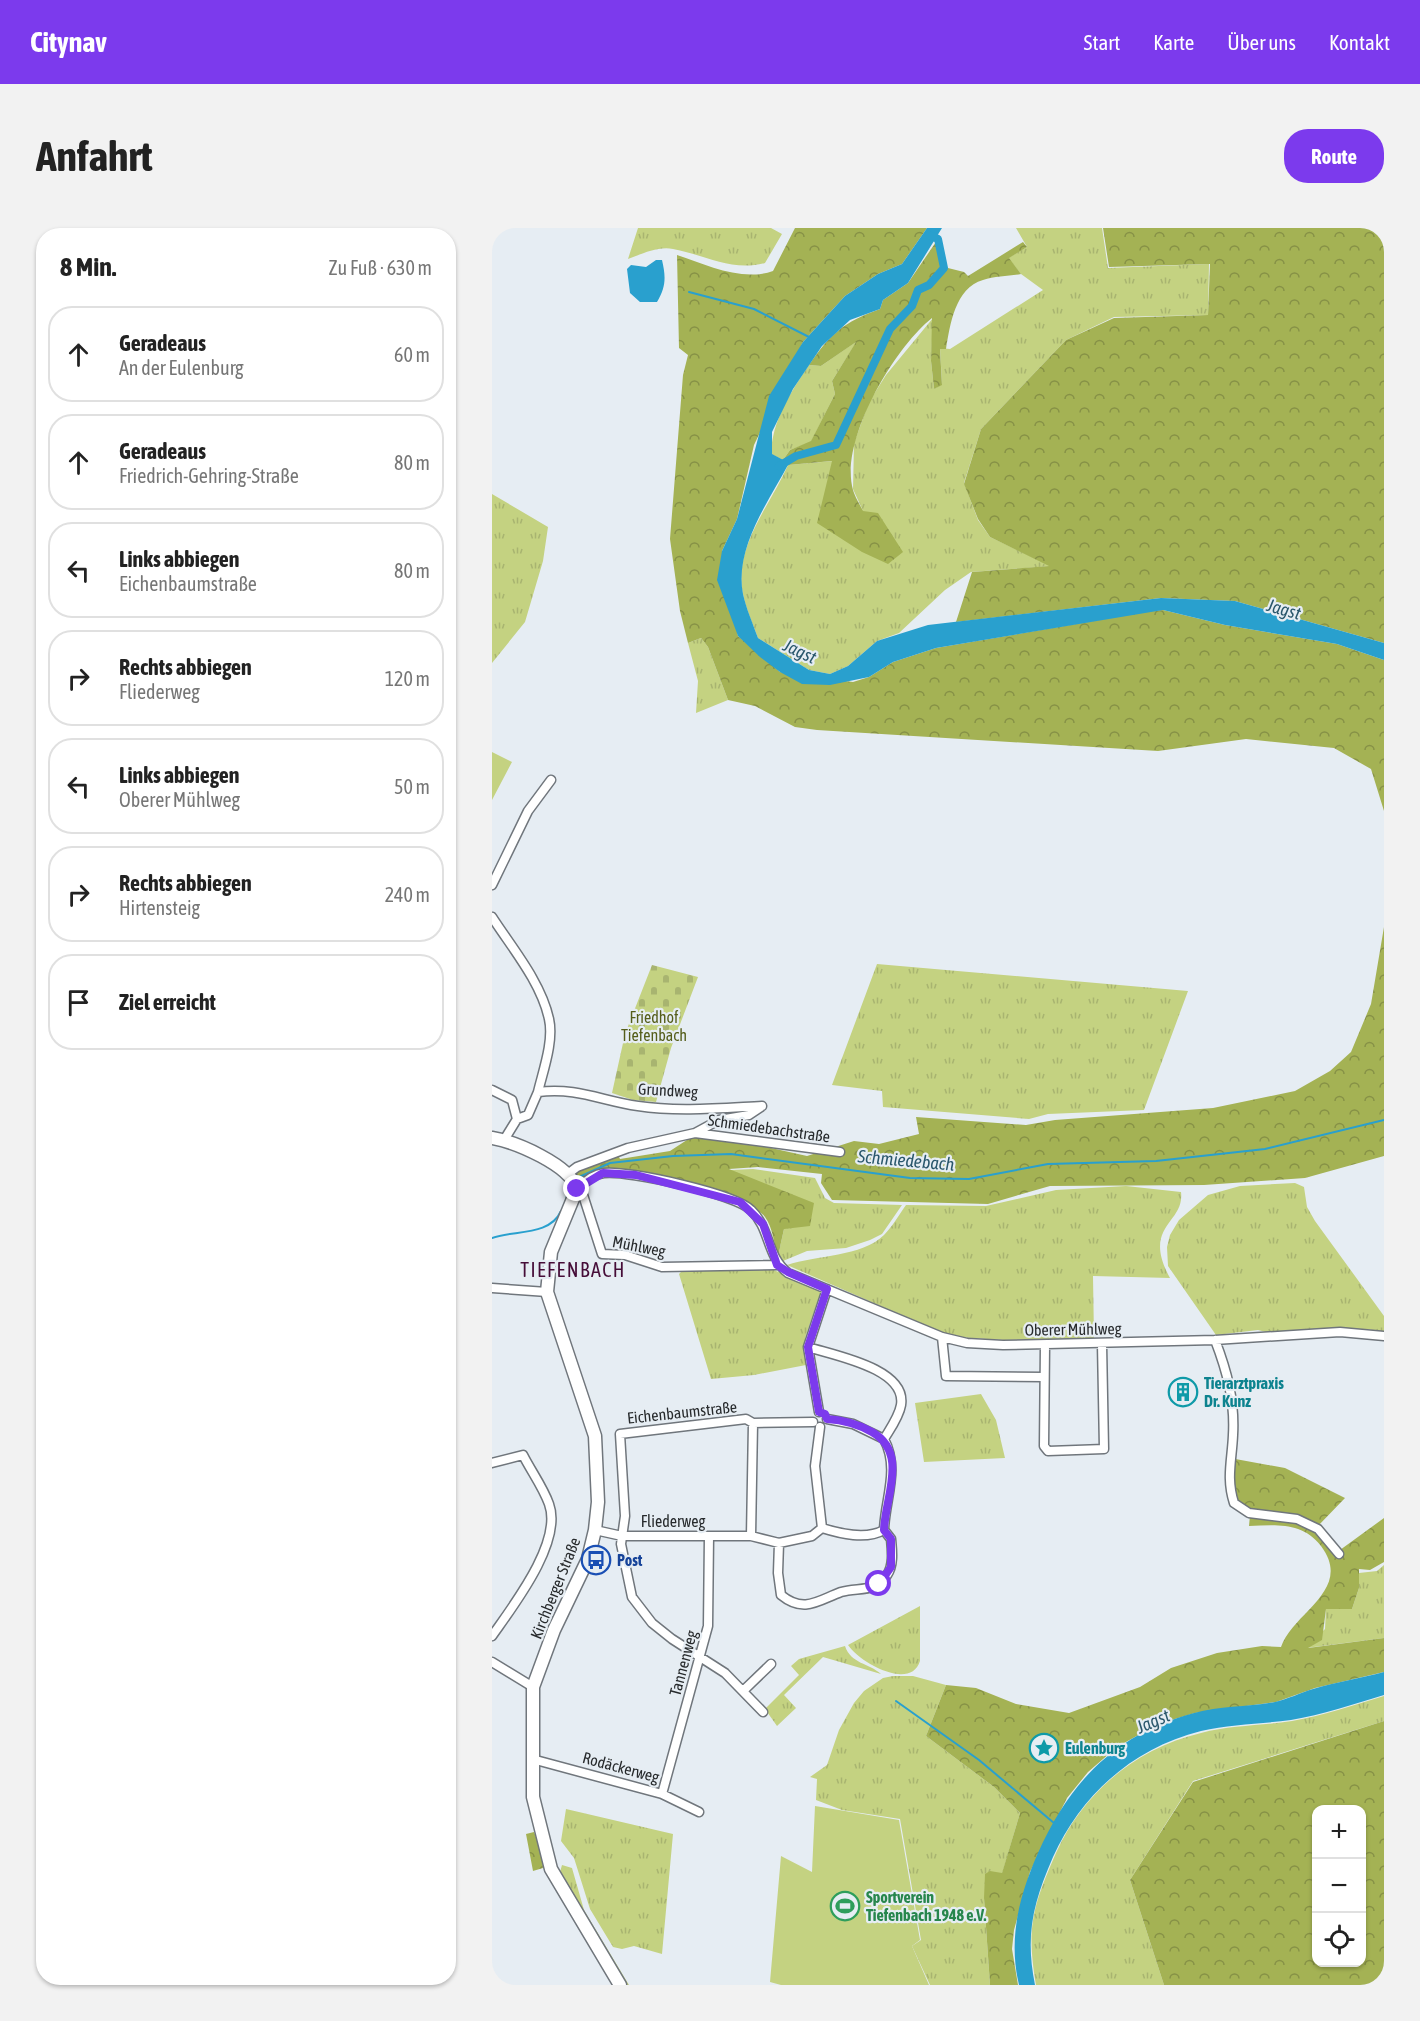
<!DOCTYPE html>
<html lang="de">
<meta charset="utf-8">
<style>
body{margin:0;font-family:"Asap Condensed",sans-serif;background:#f2f2f2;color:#222}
.controls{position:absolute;right:18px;bottom:18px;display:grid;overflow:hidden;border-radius:12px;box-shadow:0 2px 4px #0004}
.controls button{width:54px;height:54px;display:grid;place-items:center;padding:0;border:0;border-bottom:2px solid #e0e0e0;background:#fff;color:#222;font:30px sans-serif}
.stop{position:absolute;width:18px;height:18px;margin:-14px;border:4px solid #7c3aed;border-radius:50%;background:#fff}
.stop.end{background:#7c3aed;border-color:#fff;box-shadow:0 2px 6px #0008}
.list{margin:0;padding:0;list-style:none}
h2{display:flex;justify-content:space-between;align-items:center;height:78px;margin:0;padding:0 24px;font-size:26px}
h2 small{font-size:20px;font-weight:400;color:#767676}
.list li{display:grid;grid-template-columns:39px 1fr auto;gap:18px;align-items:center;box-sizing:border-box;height:96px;margin:0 12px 12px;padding:0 12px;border:2px solid #e0e0e0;border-radius:24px}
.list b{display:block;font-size:22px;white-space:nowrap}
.list p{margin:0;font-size:20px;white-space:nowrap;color:#767676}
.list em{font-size:20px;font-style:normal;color:#767676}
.icon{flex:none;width:33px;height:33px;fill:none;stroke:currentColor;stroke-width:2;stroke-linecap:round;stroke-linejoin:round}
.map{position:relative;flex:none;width:892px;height:1757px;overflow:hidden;border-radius:24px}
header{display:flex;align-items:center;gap:36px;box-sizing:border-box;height:84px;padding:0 30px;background:#7c3aed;color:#fff}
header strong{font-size:28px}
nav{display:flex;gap:33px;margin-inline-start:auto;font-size:21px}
.intro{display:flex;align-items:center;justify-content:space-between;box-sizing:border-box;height:144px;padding:0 36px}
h1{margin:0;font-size:42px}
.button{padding:15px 27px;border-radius:24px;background:#7c3aed;color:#fff;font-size:21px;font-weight:700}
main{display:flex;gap:36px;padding:0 36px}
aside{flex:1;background:#fff;border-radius:24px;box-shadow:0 2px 4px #0004}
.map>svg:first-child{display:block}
</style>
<header>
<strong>Citynav</strong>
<nav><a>Start</a><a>Karte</a><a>Über uns</a><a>Kontakt</a></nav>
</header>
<div class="intro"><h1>Anfahrt</h1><a class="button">Route</a></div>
<main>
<aside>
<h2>8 Min.<small>Zu Fuß · 630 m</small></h2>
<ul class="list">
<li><svg class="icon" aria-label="ahead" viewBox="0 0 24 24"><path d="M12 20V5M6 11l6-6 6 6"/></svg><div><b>Geradeaus</b><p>An der Eulenburg</p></div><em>60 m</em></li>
<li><svg class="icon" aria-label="ahead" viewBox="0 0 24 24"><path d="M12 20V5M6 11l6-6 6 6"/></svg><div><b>Geradeaus</b><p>Friedrich-Gehring-Straße</p></div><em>80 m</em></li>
<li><svg class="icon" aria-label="left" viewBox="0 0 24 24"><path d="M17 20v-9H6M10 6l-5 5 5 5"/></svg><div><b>Links abbiegen</b><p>Eichenbaumstraße</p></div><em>80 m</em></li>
<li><svg class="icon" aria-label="right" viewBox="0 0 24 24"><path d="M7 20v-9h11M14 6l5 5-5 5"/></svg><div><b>Rechts abbiegen</b><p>Fliederweg</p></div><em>120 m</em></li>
<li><svg class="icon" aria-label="left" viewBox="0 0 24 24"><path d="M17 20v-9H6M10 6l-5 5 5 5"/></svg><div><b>Links abbiegen</b><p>Oberer Mühlweg</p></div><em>50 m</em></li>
<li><svg class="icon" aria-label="right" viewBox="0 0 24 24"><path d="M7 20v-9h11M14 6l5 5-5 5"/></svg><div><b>Rechts abbiegen</b><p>Hirtensteig</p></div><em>240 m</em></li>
<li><svg class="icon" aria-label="arrive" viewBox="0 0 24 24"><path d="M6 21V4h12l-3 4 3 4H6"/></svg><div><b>Ziel erreicht</b></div></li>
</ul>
</aside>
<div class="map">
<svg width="892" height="1757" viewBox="0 0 892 1757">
<defs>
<pattern id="grass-tufts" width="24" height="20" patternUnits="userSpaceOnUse" patternTransform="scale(1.5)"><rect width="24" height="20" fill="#c4d281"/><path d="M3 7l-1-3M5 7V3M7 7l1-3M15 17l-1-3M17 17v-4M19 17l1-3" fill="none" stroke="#a8b470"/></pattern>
<pattern id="forest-crowns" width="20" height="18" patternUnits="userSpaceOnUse" patternTransform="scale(1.5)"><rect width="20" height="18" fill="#a4b254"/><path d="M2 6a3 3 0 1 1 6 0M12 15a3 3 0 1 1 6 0" fill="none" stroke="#869146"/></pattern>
<pattern id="cemetery-stones" width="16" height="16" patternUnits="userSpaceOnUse" patternTransform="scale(1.5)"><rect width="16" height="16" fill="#c4d281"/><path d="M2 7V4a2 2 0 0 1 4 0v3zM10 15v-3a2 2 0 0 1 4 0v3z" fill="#a8b470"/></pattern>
</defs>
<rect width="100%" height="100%" fill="#e6edf3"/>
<!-- grass -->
<path fill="url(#grass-tufts)" d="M146,0h133l11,6 -17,29c-34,9 -59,-8 -92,-14 -15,-3 -31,5 -45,10z
M524,0h86l6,40 101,-4 -1,51 -94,2 -48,23 -85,89 -17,54 14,37 12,17 61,29 -80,6 -26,18 -46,43 -22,8 -29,25 -18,8 -21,-4 -51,-32c-5,-14 -12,-29 -15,-44 -10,-47 27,-88 45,-129l45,-4 30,50 -10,-22 1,-46 15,-41 17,-27 47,-57 -2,43 3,28 8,-5 -2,-36 10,1 93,-59 -22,-16 -13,-16 19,-11z
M365,113l-25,40 3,13 -24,48 -21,8 -7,10 -12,-6c1,-33 19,-61 38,-89l12,1z
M0,266l56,33 -5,34 -18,61 -33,41z
M209,410l7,9 20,53 -32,13 2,-32 -10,-38z
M385,736l311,27 -44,119 -96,4 -19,5 -146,-12 -1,-16 -50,-6z
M261,941l62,9 10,20 9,5 68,2 -20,29 -12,6 -24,8 -39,3 -24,10 -5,-5 6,-27 -53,-59z
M803,955l9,4 3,20 8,14 69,95v16l-18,-3 -100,3 -8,-2 -42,5 -48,-69 -1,-19 3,-12 9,-15 29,-25 32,-9z
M634,958l55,6c4,32 -40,33 -11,86l-77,-2 1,62 -90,2 -48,-3 -32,-12 -137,-60c29,-10 75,-8 97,-30 8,-8 15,-20 22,-30l80,1 70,-16z
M275,1039l54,24 -16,47 1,27 -52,10 -43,4 -32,-105 6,-6z
M489,1166l15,26 9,38 -81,4 -9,-59z
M892,1337v73l-78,10 19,-19 1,-20h26l7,-21v-15l18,-2z
M428,1378v55c-9,30 -60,2 -72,-16z
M353,1418c6,18 24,17 36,28l-58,-17 -39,38 12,13 -19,18 -12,-17 34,-34 -8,-9 8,-7z
M401,1448h20l33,9 -20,51 68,51 26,26 -18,61 -18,24 6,87h-60l-18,-39 9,-6 -21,-121 -58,-9 -26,-10 1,-21 -7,-2 17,-12 12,-35 15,-27 10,-12 19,-13z
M892,1468v25l-191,60 -63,99 34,105h-128c-10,-58 -3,-79 20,-132 27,-60 80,-105 145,-120 30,-8 61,-7 91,-12 30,-5 62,-16 92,-25z
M74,1581l107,25 -11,120 -28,-8 -12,3 -9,-2 -23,-38 -16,-51 -13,-17z
M70,1637l10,3 12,42 45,75h-4l-65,-113z"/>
<!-- forest -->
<path fill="url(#forest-crowns)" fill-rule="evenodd" d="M303,0h132l-25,36 -24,10 -33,22 -42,46 -49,103 -17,74 -15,32 16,85 42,36 73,10 16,-5 24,-15 43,-14 215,-37 12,-1 62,15 112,19 47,16v151l-13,-42 -37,-21 -88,-9 -88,12 -341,-21 -22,-3 -40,-21 -27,-6 -20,-53 -7,-9 -13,5 -8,-32 -10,-72 13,-164 5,-20 -9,-7 -2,-93c30,10 65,27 96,16z
M611,0h281v415l-149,-42 -74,-3 -205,24 16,-50 77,-6 -59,-29 -12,-18 -14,-35 17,-55 85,-89 48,-22 94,-3 2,-51 -101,3z
M446,11l6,28 20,5 4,4 55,-34 4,5 -18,11 12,16c-12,2 -26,2 -38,6 -28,8 -33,45 -37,69h-6l2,36 -8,4 -3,-28 1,-43c-38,30 -93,123 -79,172 2,7 7,15 10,21l15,2 25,39 -15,12 -26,-12 -45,-29 15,-62 -44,4 1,-2 -6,-3 7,-10 21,-9 24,-47 -3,-13 24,-39 -35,24 -12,-1c22,-32 35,-43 71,-56l3,-9 25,-17z
M892,699v229l-79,22 -101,7 -154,1 -62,18 -156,-4 -11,-17 1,-9 -64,-7 -29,2 85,34 -4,23 -26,3 -6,27c-4,-12 -5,-28 -13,-39 -16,-21 -117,-47 -145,-48 -15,-1 -27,5 -40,10l-5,-7 43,-17 2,4 50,-8 23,-15 55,7 59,13 47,-15 25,3 40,-10 -3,-17 110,8 29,-5 158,-12 82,-17 35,-20 21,-19 20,-48z
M738,1230l55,10 60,30 -28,29 23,23 44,-32v44l-14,8 -11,-1v19l-7,21h-26l-4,31 -14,8 76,-10v34l-69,16 -39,14 -81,11 -37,11 -41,23 -29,25 -21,26 -37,74 -16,58 -2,19 6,36h-28l-6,-87 1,-24 5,-3 12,2 18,-60 -26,-26 -68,-51 20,-51 30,3 40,16 53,9 71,-26 31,-19 46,-15 45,-7 19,1c12,-35 73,-57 40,-101 -19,-24 -43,-21 -72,-20l1,-11 -13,-14z
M892,1493v264h-220l-34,-105 63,-98zM824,1582h46v152h-46z
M42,1604l8,21 1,15 -10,3 -7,-37z"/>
<!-- cemetery -->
<path fill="url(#cemetery-stones)" d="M160,737l46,12 -27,71 -15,54 -23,-2 -21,-7 13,-59z"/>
<!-- park -->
<path fill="#c4d281" d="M0,524l20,10 -20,38z
M323,1578l84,14 21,120 -8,6 17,39h-148l-11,-3 11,-126 31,16z"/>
<!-- water -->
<path fill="#29a0ce" d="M435,0h15l-34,55 -25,17 -3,9 -30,11 -28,26 -29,43 -21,43v22l17,9c-20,38 -55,85 -46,131 3,14 10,30 15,44l51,32 21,4 18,-8 29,-25 51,-16 233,-27 74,3 149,42v17l-47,-16 -112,-19 -62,-15 -227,38 -43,14 -24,15 -39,8 -28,-1 -22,-12 -20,-15 -22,-21 -21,-56 5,-29 15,-32 32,-123 34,-54 42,-46 33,-22 24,-10z
M164,32h6c4,17 4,27 -5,42h-17l-10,-9 -3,-24 4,-4 15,2z
M892,1444v23c-30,9 -62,20 -93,25 -29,4 -61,4 -90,11 -68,17 -120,64 -148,126 -20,46 -28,78 -18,128h-16c-11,-46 0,-89 19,-132 32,-72 78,-119 156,-140 26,-7 54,-6 81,-11 13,-3 25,-9 38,-13 23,-7 48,-11 71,-17z"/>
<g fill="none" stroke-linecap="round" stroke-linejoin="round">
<!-- stream -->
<path stroke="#29a0ce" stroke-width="2" d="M197,64l65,17 55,28
M85,950l33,-15 63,-7 58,-2 179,24 59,1 79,-15 108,-3 109,-12 119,-29
M74,973l3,-15
M0,1010c22,-8 58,-2 69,-27
M404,1473l83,59 75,63"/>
<!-- canal -->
<path stroke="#29a0ce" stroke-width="8" d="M287,238l17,-10 40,-11 54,-116 22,-23 6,-16 11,-5 15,-17 -6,-29 -9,-4"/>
<!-- street casing -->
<g stroke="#70767c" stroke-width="11">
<path id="street" d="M0,657l36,-74 23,-31
M0,689c20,31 49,65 57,102 5,22 -6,52 -11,73
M0,862l20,10 5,19 -13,21
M25,891l11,-4 10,-23c39,-5 64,9 100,14 39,6 84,2 124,0
M203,905l24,-13 30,-5 12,-8
M77,945l8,-6 51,-19 67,-15 145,19
M285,1037l-115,2 -37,-12 -23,-1 -19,-59 -6,-6c7,-7 18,-15 27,-16 25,-3 131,21 147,37 20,19 15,46 37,63l154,64 25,6 36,2 212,-5 125,-8 44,4
M0,1060l55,4
M450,1109l4,39 98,1
M723,1112c12,31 20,61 18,95 -1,25 -7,43 1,68l15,10 48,6 21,10 21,25
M553,1117l-1,101 4,5 56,-2 -2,-105
M316,1119c24,8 99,21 93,58 -2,12 -11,24 -17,34 16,30 1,60 0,91 -18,10 -43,4 -62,-2
M327,1184l-11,-65 19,-58
M335,1191l26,5 31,15
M0,1235l31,-8c8,16 20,32 26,49 14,38 -36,102 -57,132
M103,1302l27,6h129l28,7 33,-7 10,-8 -7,-62 5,-39
M259,1308l2,-113
M287,1315l-1,30 3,22c23,19 38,5 60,-3 17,-5 36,1 46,-17 7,-10 5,-25 4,-36l-7,-9
M0,1434l41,25
M252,1462l27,-26
M271,1484l-38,-39 -53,-34 -20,-16 -20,-26 -11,-53 4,-28 -5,-82 126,-15 7,4 60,-1
M40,1531l130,35 37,18
M170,1566l46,-168 1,-90"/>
</g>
<!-- secondary casing -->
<g stroke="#70767c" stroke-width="15">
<path id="secondary" d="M0,910c24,4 78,27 85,51l-26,63 -4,40 48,144 3,66 -3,28 -7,29 -34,71 -21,57v110l18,72 69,116"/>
</g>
<!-- street -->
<use href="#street" stroke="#fff" stroke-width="8"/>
<!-- secondary -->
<use href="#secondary" stroke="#fff" stroke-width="12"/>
</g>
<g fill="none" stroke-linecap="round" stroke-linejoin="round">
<!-- route -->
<path stroke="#7c3aed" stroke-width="8" d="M85,961l26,-16 33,2 104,27 23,22 14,41 11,7 39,17 -19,58 11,65 6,2 2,5c16,1 31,5 45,13 37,21 13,65 12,98l7,9v28l-12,17"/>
</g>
<!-- icons -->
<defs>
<g id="building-ring" transform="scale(1.5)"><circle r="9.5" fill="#e6edf3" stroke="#0f9aa8" stroke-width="1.5"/><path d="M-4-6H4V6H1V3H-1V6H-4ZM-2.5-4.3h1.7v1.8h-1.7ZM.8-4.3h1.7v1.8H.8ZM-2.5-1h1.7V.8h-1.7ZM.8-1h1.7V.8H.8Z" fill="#0f9aa8"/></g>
<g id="bus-ring" transform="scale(1.5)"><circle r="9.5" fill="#e6edf3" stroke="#1a4fb4" stroke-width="1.5"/><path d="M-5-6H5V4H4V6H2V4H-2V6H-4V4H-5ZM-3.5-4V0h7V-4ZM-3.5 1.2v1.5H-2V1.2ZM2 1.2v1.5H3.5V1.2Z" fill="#1a4fb4"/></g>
<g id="sight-ring" transform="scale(1.5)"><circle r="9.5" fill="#e6edf3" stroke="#0f9aa8" stroke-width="1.5"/><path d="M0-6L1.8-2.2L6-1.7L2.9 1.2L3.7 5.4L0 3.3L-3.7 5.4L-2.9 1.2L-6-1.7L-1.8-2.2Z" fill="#0f9aa8"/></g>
<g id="stadium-ring" transform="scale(1.5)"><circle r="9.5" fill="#e6edf3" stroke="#2e9e5b" stroke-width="1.5"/><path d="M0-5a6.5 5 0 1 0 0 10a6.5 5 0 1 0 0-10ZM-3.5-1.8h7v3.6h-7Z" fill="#2e9e5b"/></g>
</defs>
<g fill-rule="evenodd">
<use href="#building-ring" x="691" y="1164"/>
<use href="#bus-ring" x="104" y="1332"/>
<use href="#sight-ring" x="552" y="1520"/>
<use href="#stadium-ring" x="353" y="1678"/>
</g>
<g text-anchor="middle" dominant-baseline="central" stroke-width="4.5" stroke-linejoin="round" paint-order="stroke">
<!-- park labels -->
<g font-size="16" fill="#545d19" stroke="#e6edf3">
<text x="162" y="789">Friedhof<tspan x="162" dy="18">Tiefenbach</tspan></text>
</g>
<!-- street labels -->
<g font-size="16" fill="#272a2c" stroke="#e6edf3">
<text transform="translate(176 862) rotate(3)">Grundweg</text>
<text transform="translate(277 900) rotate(8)">Schmiedebachstraße</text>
<text transform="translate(147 1018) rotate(11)">Mühlweg</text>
<text transform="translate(581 1101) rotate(-1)">Oberer Mühlweg</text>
<text transform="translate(190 1184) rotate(-6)">Eichenbaumstraße</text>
<text x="181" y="1293">Fliederweg</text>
<text transform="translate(63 1360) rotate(-68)">Kirchberger Straße</text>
<text transform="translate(191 1435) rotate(-75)">Tannenweg</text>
<text transform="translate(129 1539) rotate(15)">Rodäckerweg</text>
</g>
<!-- culture labels -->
<g font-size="16" font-weight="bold" fill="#0d838f" stroke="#e6edf3" text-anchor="start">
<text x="712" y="1155">Tierarztpraxis<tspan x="712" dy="18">Dr. Kunz</tspan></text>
<text x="573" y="1520">Eulenburg</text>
</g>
<!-- transit labels -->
<g font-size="16" font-weight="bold" fill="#164399" stroke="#e6edf3" text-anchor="start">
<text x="125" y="1332">Post</text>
</g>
<!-- leisure labels -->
<g font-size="16" font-weight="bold" fill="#27864d" stroke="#e6edf3" text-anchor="start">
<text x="374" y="1669">Sportverein<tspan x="374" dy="18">Tiefenbach 1948 e.V.</tspan></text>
</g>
<!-- water labels -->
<g font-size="18" font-style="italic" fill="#2a576c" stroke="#e6edf3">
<text transform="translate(792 381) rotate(16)">Jagst</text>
<text transform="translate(308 423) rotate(25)">Jagst</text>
<text transform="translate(414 932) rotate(5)">Schmiedebach</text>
<text transform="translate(661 1493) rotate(-23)">Jagst</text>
</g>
<!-- quarter labels -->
<g font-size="20" letter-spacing="1.5" fill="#460d38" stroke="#e6edf3">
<text x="81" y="1041">TIEFENBACH</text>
</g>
</g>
</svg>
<div class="controls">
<button>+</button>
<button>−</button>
<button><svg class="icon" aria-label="locate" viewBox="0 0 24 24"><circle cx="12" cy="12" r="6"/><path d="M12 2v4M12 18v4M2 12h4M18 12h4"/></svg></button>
</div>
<div class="stop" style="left:387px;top:1356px"></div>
<div class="stop end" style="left:85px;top:961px"></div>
</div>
</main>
